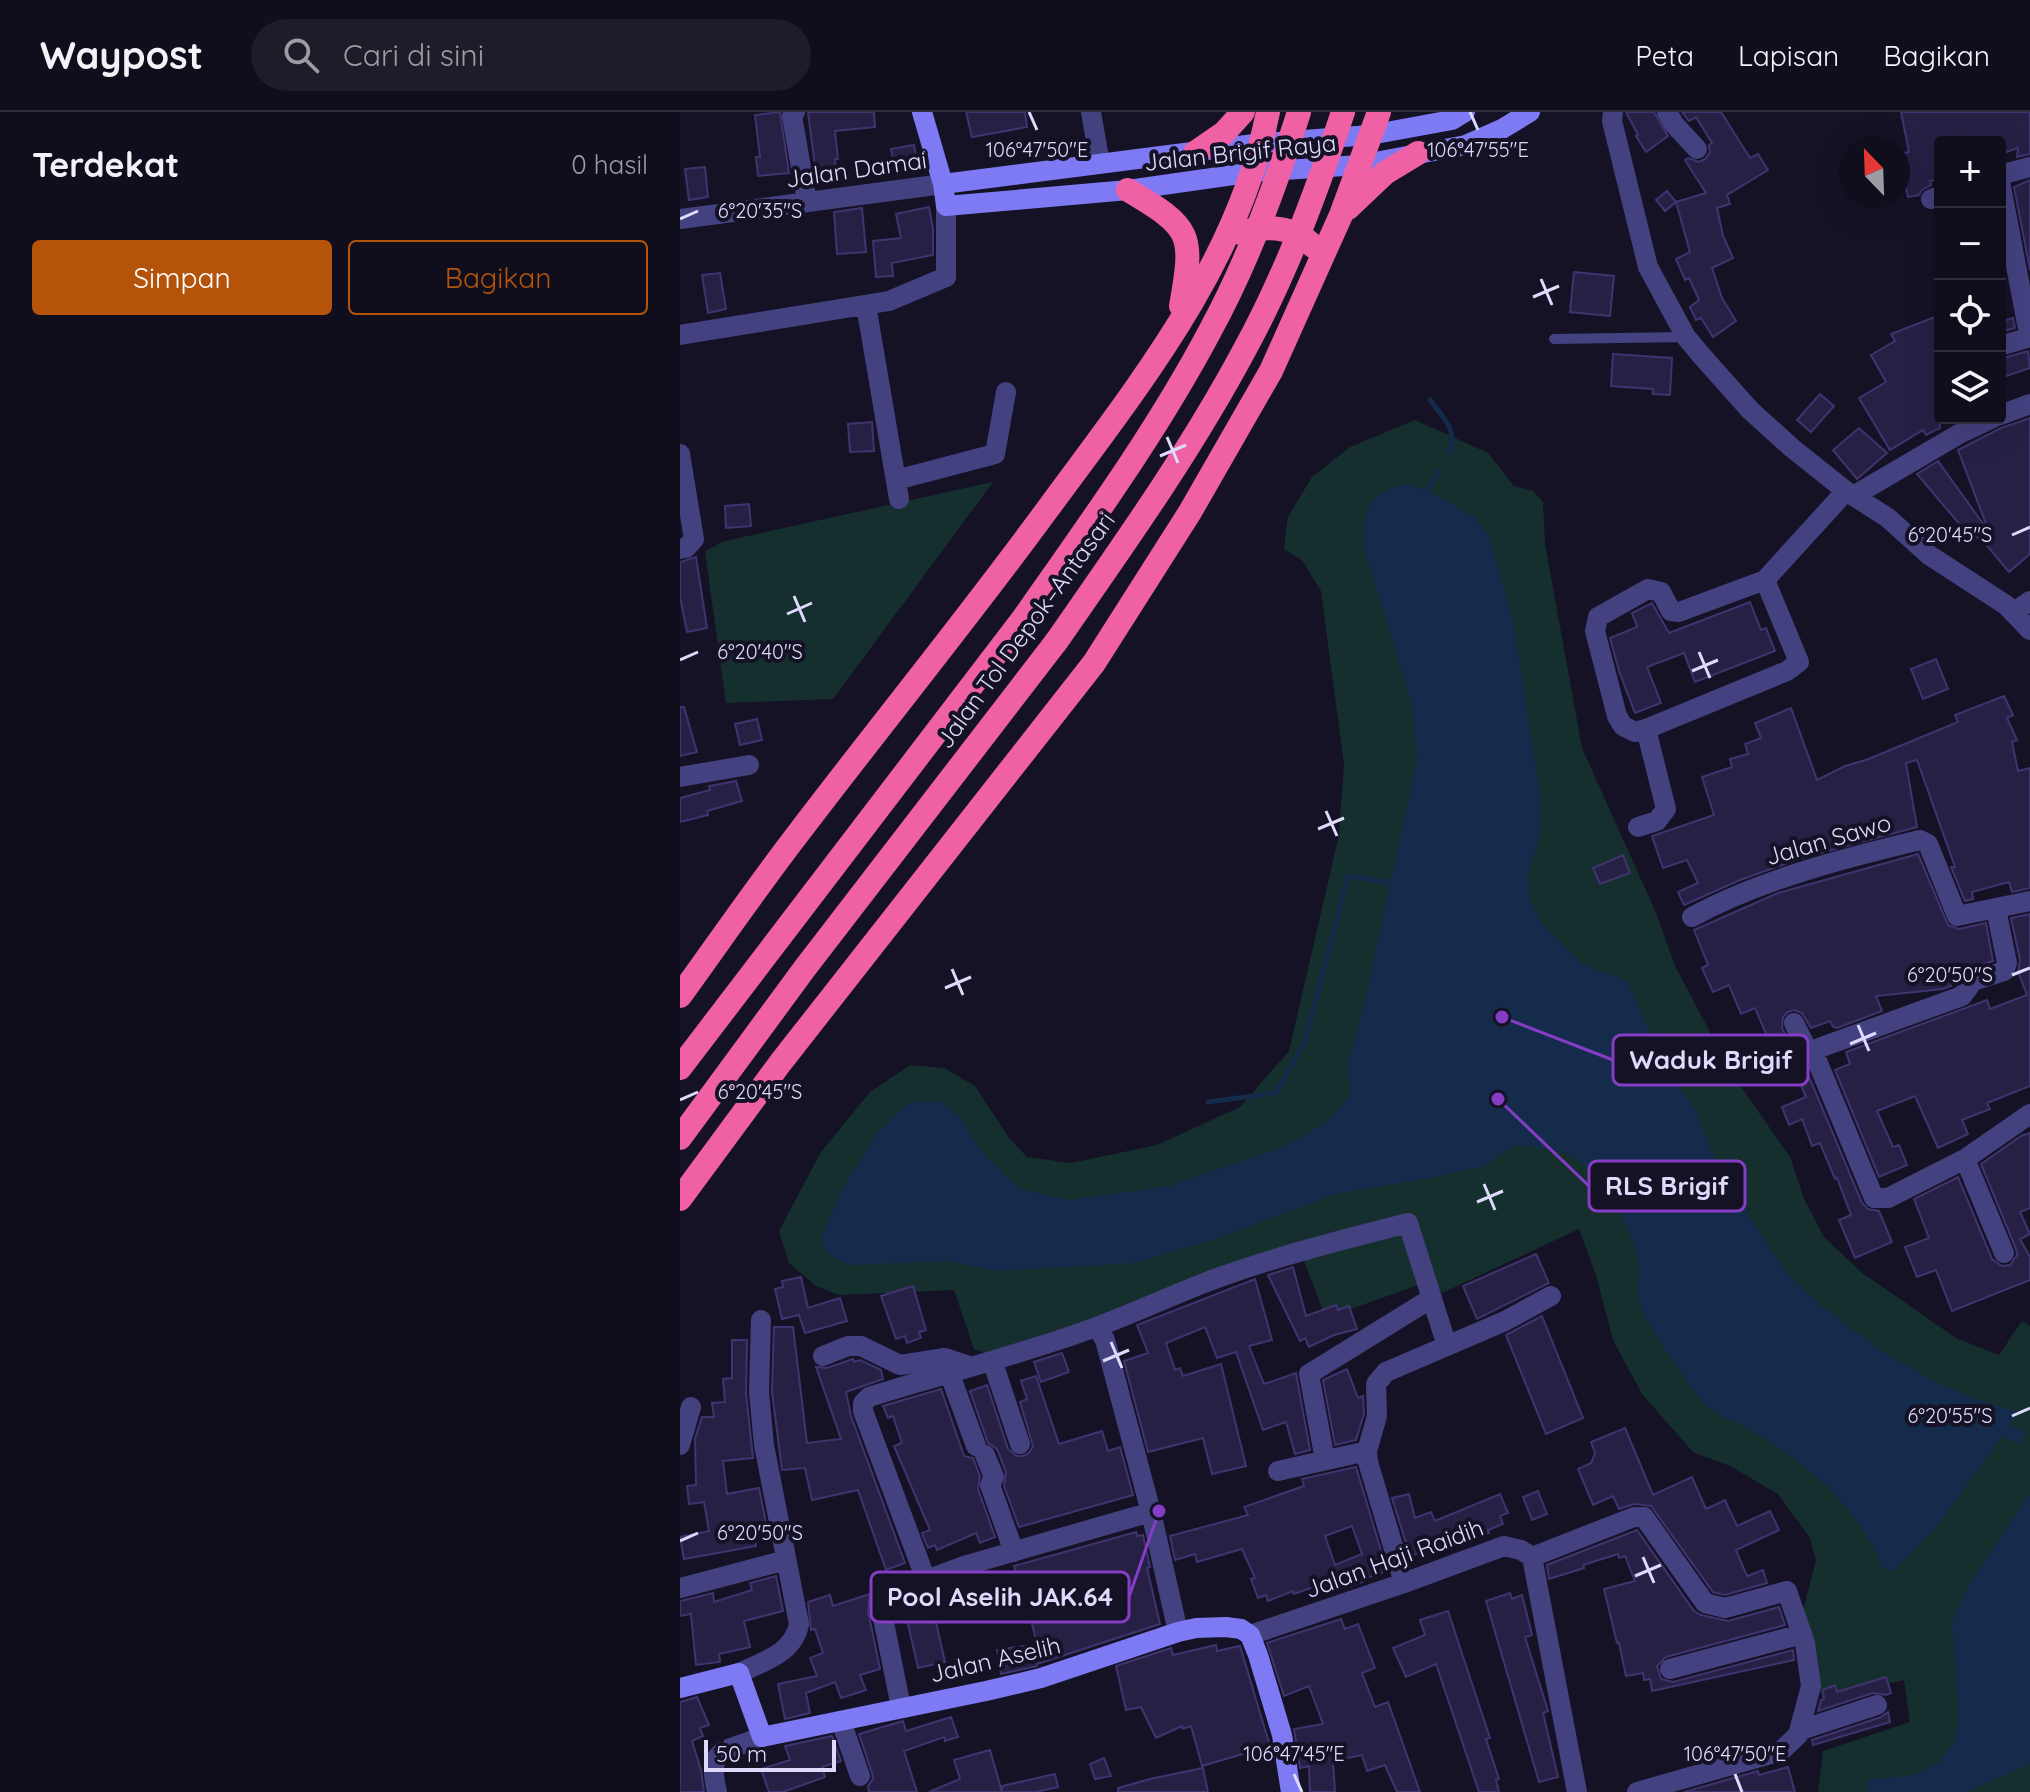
<!DOCTYPE html>
<html lang="id">
<meta charset="utf-8">
<style>
body{margin:0;font-family:Quicksand,sans-serif;background:#1e1c29;color:#f1f3f6}
.controls{position:absolute;right:24px;top:24px;display:grid;overflow:hidden;border-radius:8px;box-shadow:0 8px 32px #0002}
.controls button{width:72px;height:72px;display:grid;place-items:center;padding:0;border:0;border-bottom:2px solid #302e3b;background:#100e1c;color:#f1f3f6;font:40px sans-serif}
.compass{position:absolute;left:1158px;top:24px;width:72px;height:72px;border-radius:50%;background:#100e1c;box-shadow:0 8px 32px #0002;rotate:337deg}
.scale{position:absolute;left:24px;bottom:20px;width:132px;box-sizing:border-box;padding-left:8px;border:4px solid #dedafc;border-top:0;font-size:22px;line-height:28px;white-space:nowrap;color:#dedafc;-webkit-text-stroke:6px #151226;paint-order:stroke}
.list{margin:0;padding:0;list-style:none}
h2{display:flex;justify-content:space-between;align-items:center;height:104px;margin:0;padding:0 32px;font-size:34px}
h2 small{font-size:26px;font-weight:400;color:#9c9ca3}
.actions{display:flex;gap:16px;padding:24px 32px}
.actions a{flex:1;padding:18px 0;border:2px solid #b45309;border-radius:8px;text-align:center;font-size:28px;color:#b45309}
.actions .main{background:#b45309;color:#fff}
.icon{flex:none;width:44px;height:44px;fill:none;stroke:currentColor;stroke-width:2;stroke-linecap:round;stroke-linejoin:round}
.map{position:relative;flex:none;width:1350px;height:1680px;overflow:hidden}
header{display:flex;align-items:center;gap:48px;box-sizing:border-box;height:112px;padding:0 40px;background:#100e1c;border-bottom:2px solid #302e3b}
header strong{font-size:38px}
nav{display:flex;gap:44px;margin-inline-start:auto;font-size:28px}
.search{width:560px;height:72px;background:#1e1c29;display:flex;align-items:center;gap:20px;box-sizing:border-box;padding:0 28px;border-radius:44px;color:#9c9ca3;font-size:30px}
main{display:flex}
aside{flex:1;background:#100e1c}
.map>svg:first-child{display:block}
</style>
<header>
<strong>Waypost</strong>
<div class="search"><svg class="icon" aria-label="search" viewBox="0 0 24 24"><circle cx="10" cy="10" r="6"/><path d="M15 15l6 6"/></svg>Cari di sini</div>
<nav><a>Peta</a><a>Lapisan</a><a>Bagikan</a></nav>
</header>
<main>
<aside>
<h2>Terdekat<small>0 hasil</small></h2>
<ul class="list">
</ul>
<div class="actions"><a class="main">Simpan</a><a>Bagikan</a></div>
</aside>
<div class="map">
<svg width="1350" height="1680" viewBox="0 0 1350 1680">
<rect width="100%" height="100%" fill="#151226"/>
<!-- green -->
<path fill="#152f2e" d="M735,308l73,33 26,33 19,5 10,11 2,42 37,204 75,167 18,51 57,108 58,83 14,42 20,38 37,35 95,66 43,17 23,-34 8,5v466h-212l5,-41 87,-29 -6,-42 -82,18 -19,-88 13,-49 -6,-23 -32,-44 -48,-28 -37,-14 -51,-58 -29,-54 -17,-65 -17,-46 -139,65 -8,-14 -106,38 -27,-70 -312,106 -13,-5 -20,-59 -115,5 -23,-9 -27,-23 -10,-32 42,-79 49,-60 40,-27 34,3 31,18 34,52 18,19 44,6 86,-18 83,-38 49,-56 50,-216 5,-70 -23,-174 -19,-31 -18,-11 4,-32 24,-40 38,-30z
M313,370l-160,217 -107,4 -21,-152 20,-10z"/>
<!-- water -->
<path fill="#152b4c" d="M725,372l22,7 47,25 15,21 24,84 27,172v43l-12,39 1,22 12,26 41,41 45,17 44,97 23,29 26,64 66,102 38,35 59,44 54,31 39,16 42,13 -8,13 16,8 -7,11 -17,-8 -64,89 -44,46 -11,-3c-25,-61 -71,-100 -127,-135 -31,-19 -44,-14 -67,-49 -12,-18 -42,-59 -48,-77 -5,-16 0,-33 -3,-49 -7,-31 -36,-85 -65,-101 -17,-9 -40,-10 -59,-12l-30,21 -54,12 -94,16 -113,42 -87,27 -139,8 -48,-10 -100,4 -21,-11 -7,-15 22,-51 36,-57 31,-29 29,-1 20,14 21,35 39,39 50,11 100,-14 107,-36 48,-26 27,-29 -4,-28 18,-66 52,-241 -5,-56 -48,-156c-4,-36 6,-56 41,-64z
M1350,1381v271l-64,28h-98l-1,-12 47,-5 25,-13 16,-21 4,-26 -7,-93 16,-35z"/>
<g fill="none" stroke-linecap="round" stroke-linejoin="round">
<!-- stream -->
<path stroke="#152b4c" stroke-width="5" d="M750,288c12,16 29,31 19,52
M747,379l11,-19
M528,990l68,-9 29,-52 43,-165 43,7"/>
</g>
<!-- building -->
<path fill="#272045" stroke="#3f346f" stroke-width="2" fill-rule="evenodd" d="M100,0l9,61 -31,3 -2,-19h4l-5,-42z
M128,0h66l1,15 -40,4 3,28h-3l1,22 -19,1z
M286,0h59l2,15 -55,10z
M946,0h28l14,24 -22,16 -10,-16 2,-1z
M1002,0h39l29,46 8,-4 10,16 -41,25 3,9 -13,4 6,28 10,22 -21,10 10,30 14,23 -23,16 -12,-19 -5,2 -6,-13 9,-7 -10,-22 -4,2 -9,-21 14,-7 -14,-50 30,-9 -21,-33 3,-2 11,4 6,-3 5,-7 -1,-7 3,-2 -16,-26 -7,4z
M1221,0h129v42l-13,3 1,-9 -18,6v-12h-60v37l-10,2 1,4 -9,5 -3,5 -11,2 -10,-43 11,-2z
M234,33l4,22 -23,4 -4,-22z
M25,55l3,30 -19,3 -4,-31z
M1350,68v90l-16,-83z
M987,79l9,11 -11,9 -9,-11z
M249,95l4,22v26l-41,8 1,13 -17,1 -3,-36 28,-3 -5,-24z
M182,96l4,44 -29,2 -3,-42z
M894,160l40,4 -4,40 -40,-4z
M40,161l6,36 -18,4 -6,-38z
M1260,203v113l-14,7 -3,-5 -33,20 -31,-52 27,-16 -15,-27 24,-14 -4,-7z
M1333,206l2,10 -15,4v-10z
M1348,239l2,17 -24,8 -6,-17z
M933,242l59,4 -2,37 -17,-1v-5l-42,-3z
M1140,282l14,12 -23,26 -14,-12z
M1350,306v136l-21,18 -30,-36 -6,4 -56,-66 21,-13 46,64 2,-1 -28,-74 43,-22z
M192,310l2,29 -24,1 -2,-28z
M1179,316l28,25 -30,26 -24,-29z
M69,392l2,22 -25,2 -1,-22z
M16,445l11,71 -20,4 -7,-35v-35z
M1070,490l11,28 5,-2 9,23 -80,31 -11,-29 -37,14 14,36 -26,10 -16,-42 -9,-33 27,-11 -5,-14 20,-10 17,30z
M1256,547l12,30 -25,10 -12,-30z
M1324,584l9,19 -6,3 10,22 -5,2 6,29 12,-3v120l-18,4 -3,-10 -37,10 1,7 -8,2 -14,-34h4l-38,-107 -11,3 11,64 -118,32 -59,21 -56,25 -6,-13 20,-9 -11,-23 -24,8 -11,-32 62,-21 -12,-38 30,-10 -2,-8 18,-5 -3,-10 16,-6 -6,-15 36,-15 26,72 28,-14 21,-6 92,-38 -3,-7z
M0,595h4l13,45 -17,4z
M77,607l5,21 -22,5 -5,-21z
M56,669l6,20 -35,10 1,4 -28,7v-24l30,-8 -1,-4z
M1238,742l30,71 11,4 27,-6 7,38 -24,8 -10,9 -10,2 2,6 -8,3 -67,7 6,15 -45,17 -4,-1 -3,-6 -19,7 -9,-15 -8,-3 -6,2 -5,5 -1,11 18,36 -29,13 -7,-15 12,-5 -21,-49 -14,6 -12,-29 -16,7 -11,-24 6,-3 -14,-35 84,-37z
M943,743l7,18 -30,11 -7,-16z
M1350,802v172l-43,17 3,6 -28,11 6,14 -30,14 -23,-52 -38,15 16,36 6,-2 8,20 -28,12 -44,-107 15,-6 -4,-12 141,-52 3,9 37,-14 -9,-23 2,-12 -9,-42z
M1125,955l57,136 6,6 11,2 13,31 -37,16 -16,-38 12,-5 -14,-37 -2,1 -15,-36 -8,3 -10,-27 -13,6 -7,-18 24,-10 -11,-26z
M1350,1021v75l-10,4 10,22 -10,5 10,18v23l-78,31 -16,-41 -19,7 -12,-30 24,-9 -15,-39 44,-22 34,82 10,7 8,-1 7,-10 -1,-6 -35,-85 40,-28z
M856,1142l13,29 -72,36 -14,-33z
M613,1155l13,49 30,-11 2,5 11,-4 8,23 -23,6 -25,12 -4,-9 -5,3 -32,-66z
M121,1165l7,31 32,-10 7,23 -42,12 -6,-18 -17,4 -7,-30 8,-2 -1,-6z
M575,1167l17,61 -23,6 15,38 32,-11 14,77 -15,4 -9,-32 -23,8 -27,-78 -19,6 -12,-31 -39,16 9,27 5,-2 3,8 38,-12 25,102 -34,8 -9,-36 -55,14 -24,-91 24,-8 -11,-28z
M233,1174l13,44 -7,2 2,6 -14,5 -2,-7 -9,3 -15,-43z
M862,1204l41,102 -37,16 -40,-99z
M94,1215h19l14,116 34,-4 -25,-72 11,1 26,-9 1,3 6,-2 21,10 2,9 -37,13 5,24 54,147 -19,7 -28,-80 -46,10 -7,-32 -23,2 -10,-78z
M52,1228h15l-1,53 7,65 -30,3 4,33 32,-6 7,35 -14,3 4,20 -72,13 -4,-22 29,-6 -5,-29 -15,2 -2,-18 9,-1 -1,-46 7,-22h12l-2,-14 13,-1 -2,-23 9,-1z
M382,1241l7,19 -28,10 -7,-20z
M667,1257l11,29 5,-2 1,18 -8,26 -21,5 -12,-65z
M356,1264l23,68 43,-13 6,20 12,-4 13,48 -114,32 -15,-41 2,-14 -9,-23 -9,-6 -18,-52 17,-6 21,64 9,7h6l6,-3 4,-7 -13,-44 7,-3 -6,-18z
M261,1277l23,67 9,2 7,18 -2,13 17,48 -15,6 -4,-10 -39,17 -2,-5 -7,3 -3,-7 -3,-8 8,-3 -36,-84 8,-3 -9,-27 -5,2 -5,-12z
M945,1316l28,67 39,-18 14,32 19,-9 12,26 33,-15 9,19 -43,20 11,26 16,-6 4,13 -42,12 -12,-3 -62,-86 -17,-2 -15,5 -6,-13 -20,9 -15,-36 13,-6 4,-10 -4,-11z
M676,1355l29,97 -4,2 3,6 -23,8 1,2 -15,6 -3,-8 -24,8 -1,-3 -25,9 -1,-3 -25,10 -2,-6 -8,3 -7,-19 4,-1 -13,-29 -45,13 -2,-8 -20,6 -5,-24 78,-21 -4,-8 60,-21 -2,-7zM672,1414l10,28 -27,11 -10,-29z
M858,1379l9,23 -15,6 -9,-23z
M729,1382l6,24 16,-6 4,9 65,-27 8,19 -8,3 3,8 -15,6 1,3 -51,17 -1,-3 -27,9 -18,-58z
M957,1418l57,81 7,4 27,6 51,-14 6,18 -119,32 -9,9 4,13 12,3 120,-32 1,10 -142,31 -2,-12 -6,1 -1,-7 -17,3 -7,-33h-2l-13,-54 31,-8 -10,-25 -6,2 -1,-4 -35,11 1,3 -35,11 -2,-14z
M456,1420l1,4 6,-1 7,32 -3,1 13,56 -123,40v2l-36,8 -4,-24 40,-6 -13,-53 -3,1 -7,-26z
M96,1464l7,35 -39,10 6,26 -31,7 1,8 -24,3 -5,-51 -11,2v-15l33,-8 1,9 38,-12 -2,-7z
M830,1481l2,6 10,-4 10,40 -7,2 23,74 -5,2 15,64 -19,5 -53,-181z
M190,1482l-2,17 12,58 -20,6 6,15 -25,8 -6,-16 -29,11 4,20 -25,6 -7,-35 39,-8 -7,-18 13,-5 -8,-24 -4,1 -3,-28 22,-7 3,11z
M253,1497l12,53 -27,6 -12,-53z
M768,1499l42,127 -4,1 13,40 -3,1 3,12h-20l-43,-128 -30,13 -13,-29 32,-13 -5,-15z
M661,1507l4,10 13,-5 17,44 -13,5 13,34 13,-5 32,90h-23l-12,-27 -18,6 -5,-16 -29,6 2,31h-25l-1,-26 -9,2 -6,-39 29,-5 -14,-38 -25,10 -17,-53z
M536,1533l1,6 23,-5 30,100 -68,20 -11,-40 -8,3 -1,-3 -26,12 -15,-31 -15,3 -10,-44 55,-18 2,7z
M1206,1565l5,16 -5,2 -13,-2 -55,18 3,-11 3,-1 -1,-9 12,-5 2,7z
M17,1585l12,28 -9,3 3,8 -11,5 9,29 3,22h-24v-90z
M1208,1600l2,10 -77,23 -1,-5 69,-23z
M271,1605l7,20 -13,4 -1,-4 -40,14 13,41h-48l-1,-6 5,-7 -1,-6 -13,-39 44,-13 3,10z
M152,1624l9,25 -19,6 3,10 -42,15h-14l-8,-23 29,-9 -5,-14z
M310,1638l12,42h-73l31,-13 -6,-19z
M424,1646l7,18 -16,3 -5,-15z
M1108,1655l7,25h-111l74,-21 1,4z
M523,1656l5,24h-90v-4l32,-9z
M375,1662l3,13 -22,5h-34v-6z"/>
<g fill="none" stroke-linecap="round" stroke-linejoin="round">
<!-- lane -->
<path stroke="#444180" stroke-width="10" d="M874,227l132,-2"/>
<!-- street -->
<path stroke="#444180" stroke-width="20" d="M115,0l-3,4 15,86
M411,0l9,52
M933,0l-1,9 36,146 38,70 15,18 49,55 42,38 54,43 42,27 41,37 77,50 24,25
M987,0l7,12 23,25
M1320,63l30,-8
M1320,69l27,143 3,6
M1251,87l9,-3
M0,107l263,-35
M186,193l33,194
M0,223l209,-34 57,-24v-71
M1320,234l30,-9
M1320,303l30,-11
M0,342l14,85 -8,9 -6,1
M216,368l99,-26 11,-62
M1175,383l104,-61 34,-16
M1085,468l-86,32 -8,-1 -10,-19 -13,-3 -50,28 -3,14 22,85 6,10 12,6 11,-3 141,-58 12,-9 -34,-82 81,-89
M1333,501l17,-12
M0,665l69,-12
M958,715l19,-6 9,-12 -20,-80
M1316,797l11,54 -3,8 -31,10 -11,15 -143,52 -4,8 59,142h14l77,-39 65,-45
M1012,805c67,-37 153,-59 228,-77l8,4 29,72 73,-15
M1114,911l15,30 6,3
M1285,1047l39,94
M417,1215l8,13 46,172 27,120
M143,1244l25,-10h13l39,19 45,-7 24,8
M313,1251l27,81
M269,1260l27,74
M0,1333l11,-38
M305,1343l9,22 -4,8 24,67
M645,1348l-16,-86 123,-76
M598,1359l89,-20
M852,1445l45,235
M246,1468l-63,-169v-8l6,-6c76,-24 152,-42 227,-70 42,-15 82,-35 124,-50 62,-22 125,-38 188,-54l39,123
M724,1471l-36,-121 -1,-11 10,-35 -1,-32 10,-12 119,-51 46,-25
M0,1476l106,-28
M570,1523l154,-52 100,-37 17,4 11,7 102,-40h10l61,86 20,5 62,-17 18,52 6,43 -13,49 -17,16 -144,41
M990,1557l132,-35
M59,1561c24,-11 55,-20 60,-49l-35,-179 -5,-53 2,-72
M221,1595l-20,-99 5,-13 81,-30 184,-53
M161,1609l19,55
M1121,1618l76,-25
M37,1680c-11,-46 8,-40 45,-55"/>
<!-- secondary -->
<path stroke="#7d7af3" stroke-width="20" d="M242,0l21,72 3,22 182,-16 126,-18 105,-7 107,-20 36,-16 28,-17
M263,72l319,-41 108,-8 82,-15 13,-8
M0,1576l59,-15 23,64 224,-46 55,-13 137,-46 18,-4 30,-1 15,2 9,6 8,20 24,80 9,57"/>
<!-- highway -->
<path stroke="#f060a5" stroke-width="24" d="M515,41l29,-20 19,-21
M448,78c64,38 66,43 53,116
M668,96l37,-35 33,-20
M560,121c26,-8 53,-7 73,13
M0,884c39,-54 77,-109 117,-161 82,-108 167,-212 247,-321 90,-123 194,-249 224,-402
M0,956l345,-452
M0,1026l125,-170 251,-326
M0,1087l101,-137 313,-399 96,-151 81,-141 70,-156 38,-103"/>
<!-- highway-bridge -->
<path stroke="#f060a5" stroke-width="24" d="M345,504c65,-93 132,-185 185,-285 38,-70 65,-144 89,-219
M376,530c66,-95 134,-190 189,-293 41,-75 71,-156 98,-237"/>
</g>
<!-- ticks -->
<path fill="none" stroke="#dedafc" stroke-width="3" d="M349,0l8,18M790,0l8,18M0,107l18,-8M861,167l11,26M853,185l26,-11M487,325l11,26M480,344l26,-11M1332,423l18,-8M114,484l11,26M107,502l25,-11M1019,540l11,26M0,548l18,-8M1012,559l26,-11M646,699l11,25M638,717l26,-11M272,857l11,26M1332,863l18,-7M265,876l26,-11M1178,913l11,26M1170,932l26,-11M0,988l18,-8M804,1072l11,26M797,1090l26,-11M431,1230l11,26M423,1249l26,-11M1332,1304l18,-8M0,1429l18,-8M963,1445l11,26M955,1464l26,-11M614,1662l8,18M1055,1662l7,18"/>
<g text-anchor="middle" dominant-baseline="central" stroke-width="8" stroke-linejoin="round" paint-order="stroke">
<!-- street labels -->
<g font-size="24" fill="#dedafc" stroke="#151226">
<text transform="translate(560 40) rotate(-6)">Jalan Brigif Raya</text>
<text transform="translate(176 57) rotate(-8)">Jalan Damai</text>
<text transform="translate(345 518) rotate(-54)">Jalan Tol Depok–Antasari</text>
<text transform="translate(1148 727) rotate(-16)">Jalan Sawo</text>
<text transform="translate(714 1446) rotate(-20)">Jalan Haji Raidih</text>
<text transform="translate(315 1547) rotate(-13)">Jalan Aselih</text>
</g>
</g>
<g font-size="20" text-anchor="middle" fill="#dedafc" stroke="#151226" stroke-width="8" stroke-linejoin="round" paint-order="stroke">
<text x="357" y="45">106°47'50"E</text>
<text x="798" y="45">106°47'55"E</text>
<text x="80" y="106">6°20'35"S</text>
<text x="1270" y="430">6°20'45"S</text>
<text x="80" y="547">6°20'40"S</text>
<text x="1270" y="870">6°20'50"S</text>
<text x="80" y="987">6°20'45"S</text>
<text x="1270" y="1311">6°20'55"S</text>
<text x="80" y="1428">6°20'50"S</text>
<text x="614" y="1649">106°47'45"E</text>
<text x="1055" y="1649">106°47'50"E</text>
</g>
<!-- callouts -->
<path fill="none" stroke="#853dc5" stroke-width="3" d="M822 905L933 948M818 987L909 1074M479 1399L449 1485"/>
<g fill="#853dc5" stroke="#151226" stroke-width="3">
<circle cx="822" cy="905" r="8"/>
<circle cx="818" cy="987" r="8"/>
<circle cx="479" cy="1399" r="8"/>
</g>
<g fill="#151226" stroke="#853dc5" stroke-width="3">
<rect x="933" y="923" width="195" height="50" rx="8"/>
<rect x="909" y="1049" width="156" height="50" rx="8"/>
<rect x="191" y="1460" width="258" height="50" rx="8"/>
</g>
<g font-size="26" text-anchor="middle" font-weight="bold" fill="#dedafc">
<text x="1031" y="957">Waduk Brigif</text>
<text x="987" y="1083">RLS Brigif</text>
<text x="320" y="1494">Pool Aselih JAK.64</text>
</g>
</svg>
<div class="controls">
<button>+</button>
<button>−</button>
<button><svg class="icon" aria-label="locate" viewBox="0 0 24 24"><circle cx="12" cy="12" r="6"/><path d="M12 2v4M12 18v4M2 12h4M18 12h4"/></svg></button>
<button><svg class="icon" aria-label="layers" viewBox="0 0 24 24"><path d="M12 4l9 5-9 5-9-5zM3 14l9 5 9-5"/></svg></button>
</div>
<svg class="compass" viewBox="-18 -18 36 36"><path d="M0-13l5 13h-10z" fill="#e53935"/><path d="M0 13l5-13h-10z" fill="#9c9ca3"/></svg>
<div class="scale">50 m</div>
</div>
</main>
